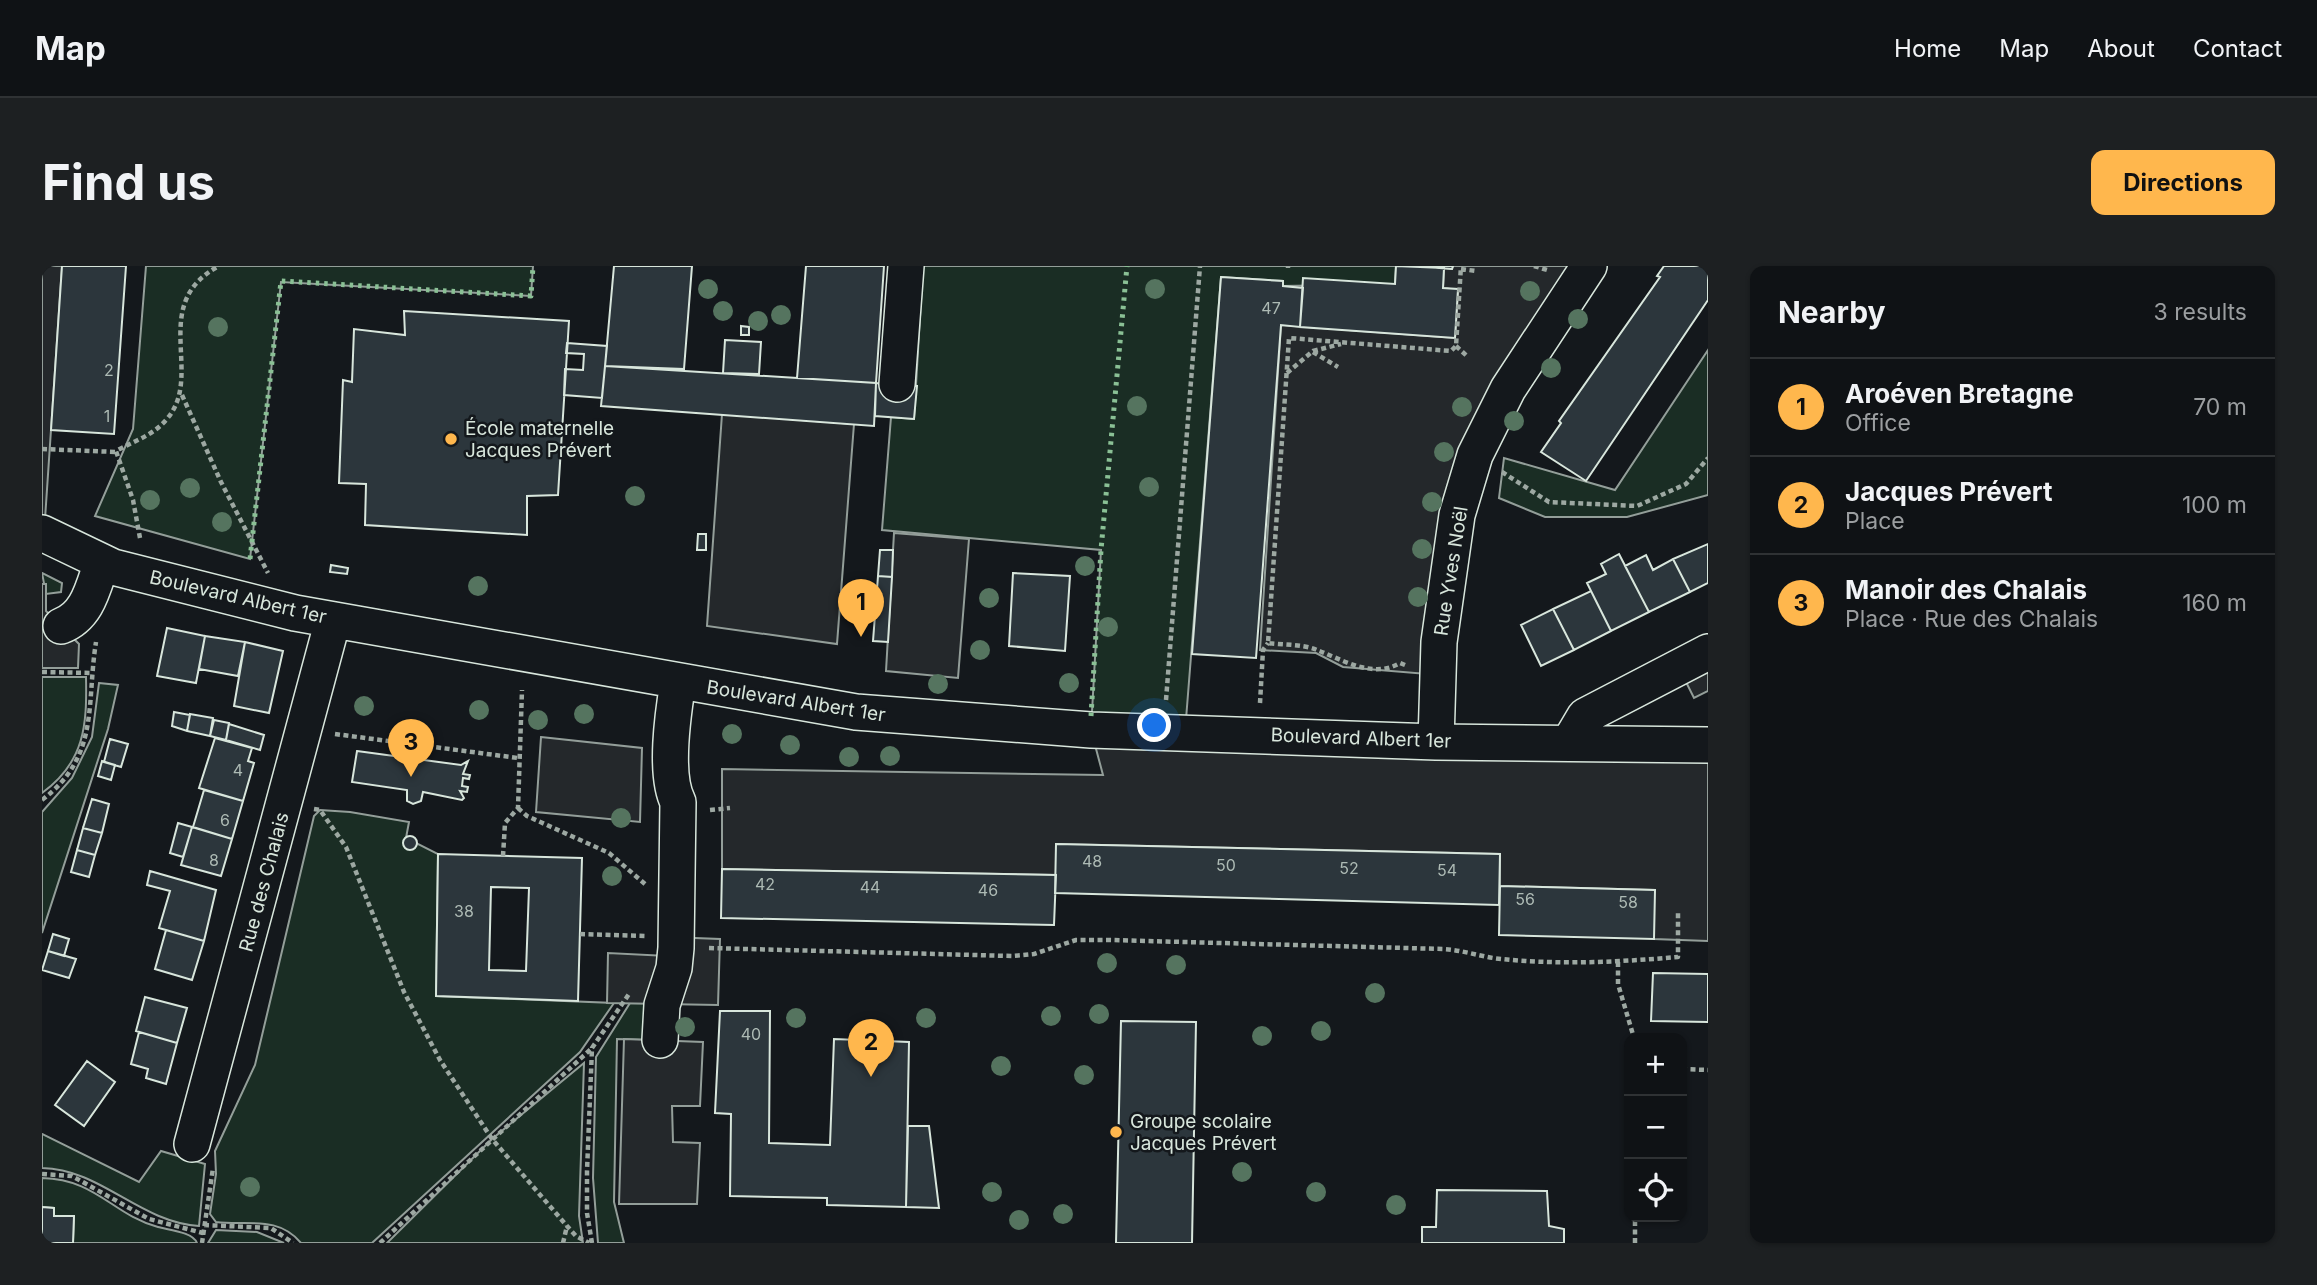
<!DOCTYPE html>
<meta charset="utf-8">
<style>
body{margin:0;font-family:Inter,sans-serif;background:#1d2022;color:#f1f3f6}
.controls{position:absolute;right:21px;bottom:21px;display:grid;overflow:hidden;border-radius:14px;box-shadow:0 2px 5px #0004}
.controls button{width:63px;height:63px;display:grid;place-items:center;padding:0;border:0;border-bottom:2px solid #2f3234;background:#0f1215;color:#f1f3f6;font:35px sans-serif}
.you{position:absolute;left:1113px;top:460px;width:24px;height:24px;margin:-18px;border:5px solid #fff;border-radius:50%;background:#1a73e8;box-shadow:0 0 0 10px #1a73e833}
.badge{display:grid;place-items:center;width:46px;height:46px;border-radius:50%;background:#ffb74d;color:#111;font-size:23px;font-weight:700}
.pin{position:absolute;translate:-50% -58px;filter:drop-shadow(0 2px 4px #0008)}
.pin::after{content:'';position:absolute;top:37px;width:24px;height:21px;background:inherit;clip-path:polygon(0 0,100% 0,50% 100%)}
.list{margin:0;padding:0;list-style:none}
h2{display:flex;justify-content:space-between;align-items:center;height:91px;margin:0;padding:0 28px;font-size:30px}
h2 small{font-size:23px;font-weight:400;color:#9b9ea0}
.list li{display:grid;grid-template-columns:46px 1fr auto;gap:21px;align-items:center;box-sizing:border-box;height:98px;padding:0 28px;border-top:2px solid #2f3234}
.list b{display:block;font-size:26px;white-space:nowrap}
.list p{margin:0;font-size:23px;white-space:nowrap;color:#9b9ea0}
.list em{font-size:23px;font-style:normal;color:#9b9ea0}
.icon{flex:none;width:38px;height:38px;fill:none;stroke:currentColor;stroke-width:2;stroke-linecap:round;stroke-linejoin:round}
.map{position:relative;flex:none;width:1666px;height:977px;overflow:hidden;border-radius:14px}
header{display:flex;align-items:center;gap:42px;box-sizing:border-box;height:98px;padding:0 35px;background:#0f1215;border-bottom:2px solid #2f3234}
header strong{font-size:33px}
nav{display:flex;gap:38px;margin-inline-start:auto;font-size:24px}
.intro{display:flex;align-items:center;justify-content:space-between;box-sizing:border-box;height:168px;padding:0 42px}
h1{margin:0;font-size:49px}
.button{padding:18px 32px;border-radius:14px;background:#ffb74d;color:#111;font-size:24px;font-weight:700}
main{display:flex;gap:42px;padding:0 42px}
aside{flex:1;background:#0f1215;border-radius:14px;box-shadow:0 2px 5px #0004}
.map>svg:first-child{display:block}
</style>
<header>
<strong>Map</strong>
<nav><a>Home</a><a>Map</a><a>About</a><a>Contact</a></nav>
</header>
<div class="intro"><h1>Find us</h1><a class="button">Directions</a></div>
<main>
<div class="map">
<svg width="1666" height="977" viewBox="0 0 1666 977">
<rect width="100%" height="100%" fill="#14181c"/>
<!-- green -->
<path fill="#1a2d24" stroke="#939e99" stroke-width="2" d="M104,0h387l-2,30 -250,-14 -31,277 -155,-43 38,-87z
M881,0h473l-1,18 -112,2v-5l-62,-4 -36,455 -94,-2 10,-180 -219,-20 9,-113 23,2z
M1666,84v145l-81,22h-82l-46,-19 5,-40 111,32z
M0,307l20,10 -1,9 -15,2z
M0,411h44c1,48 -1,85 -44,116z
M57,417l19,2 -10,44 -66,204v-121l30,-34 20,-41z
M278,544l30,2 59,10 -3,16 32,16 -2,142 178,7 -34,49 -208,191h-71c-23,-28 -54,-17 -85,-21l-6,-8 6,-40 -1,-23 40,-86 59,-249z
M588,737h24l-4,37 -33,-1 -3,163 10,41h-26l-5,-65 3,-121z
M542,797l-5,153 4,27h-196l105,-104z
M0,868l97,48 22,-31 44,13 -6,62c-60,-4 -98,-57 -157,-58z
M0,912c54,1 71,37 116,49 11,3 35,5 39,16h-124l1,-27h-20v-8l-12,-1z
M174,964l41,2 27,11h-76z"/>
<!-- parking -->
<path fill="#24282b" stroke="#939e99" stroke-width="2" d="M0,0h20l-18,268 -2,-1z
M1411,0h136l-114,189 -36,220 -96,-8 -27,-14 -56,-3 21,-325 174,13 3,-48 -15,-2 1,-20 8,1z
M680,148l132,10 -17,220 -130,-18z
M852,267l75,6 -11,139 -72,-7z
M0,318h4v27l33,33 -1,24h-36z
M1666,398v27l-14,7 -11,-22z
M1049,464l617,15v196l-54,-2v-49l-154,-4v-32l-443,-10 -1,31 -334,-6v-100l381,6z
M499,471l101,11 -2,74 -104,-10z
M627,671l51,2 -2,66 -111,-2 1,-50 59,3z
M582,773l79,3 -3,64h-28l1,36 27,1 -3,61h-78z"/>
<!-- building -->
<path fill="#2c363c" stroke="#d8e6dc" stroke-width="2" fill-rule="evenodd" d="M20,0h64l-12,168 -63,-4z
M572,0h78l-8,103 -79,-3z
M764,0h78l-8,117 -79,-5z
M1354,0l48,2 -1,20 15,1 -3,49 -155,-11 3,-49 92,6z
M1370,0h41l-1,3z
M1622,0h44v34l-122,181 -45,-29 20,-29 -2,-2 101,-144 -3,-1z
M1179,11l62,4v5l20,2 -3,39 -19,-2 -25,333 -64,-4z
M362,45l165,10 -11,174 -31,1v39l-162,-10 1,-41 -27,-1 4,-103 9,2 2,-53 51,6z
M699,60l8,1v8h-8z
M683,74l36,2 -2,32 -36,-1z
M525,77l40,3 -5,52 -38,-3 1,-26 18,1 1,-16 -18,-1z
M563,100l271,17 -2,43 -273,-20z
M834,117l41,3 -3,33 -39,-3z
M656,268h8v16h-9z
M1666,278v39l-18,9 -17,-33z
M838,284h13l-1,27 -14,-1z
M1577,288l30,58 -38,19 -24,-48 19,-9 -5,-10z
M1604,289l7,15 20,-11 17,33 -41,20 -24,-46z
M289,299l17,3 -1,6 -17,-2z
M971,307l57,3 -5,75 -56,-5z
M836,310l14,1 -4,65 -15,-1z
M1549,325l20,40 -37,19 -21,-41z
M1511,343l21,41 -33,16 -20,-41z
M125,362l38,8 -9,47 -39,-7z
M163,370l40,6 -7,34 -39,-7z
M203,376l38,9 -14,62 -35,-7z
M132,446l16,3 -3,16 -15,-5z
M148,448l23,4 -3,18 -23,-5z
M172,454l15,3 -3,17 -16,-4z
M187,458l35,11 -4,15 -34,-10z
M173,472l37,10 -4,13 6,2 -11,38 -44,-13z
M68,473l18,5 -7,23 -17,-5z
M315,485l104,14 7,-4 -5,13 7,1 -1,4 -6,-1 -1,8 6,1 -1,5 -7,-1 4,7 -2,2 -39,-8 -2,9 -8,3 -6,-3v-11l-55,-8z
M60,495l13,4 -4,15 -13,-4z
M162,524l39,11 -11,38 -39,-12z
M50,533l17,5 -7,29 -19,-5z
M136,557l14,4 -9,30 -13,-4z
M150,561l40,12 -11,37 -40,-11z
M41,562l19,5 -7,22 -18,-5z
M361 577a7 7 0 1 1 14 0a7 7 0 1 1-14 0Z
M1014,578l444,10 -1,51 -444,-12z
M35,584l18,5 -6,22 -18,-5z
M396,588l144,4 -4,143 -142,-5zM449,621l38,1 -3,83 -37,-1z
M680,603l334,6 -2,50 -333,-7z
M108,605l66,19 -12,51 -45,-13 11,-37 -23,-6z
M1458,620l155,4 -1,49 -155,-4z
M124,664l38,11 -12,39 -37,-11z
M11,668l16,5 -5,17 -16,-5z
M6,685l28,8 -7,19 -27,-8z
M1611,707l55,1v48l-57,-1z
M103,731l42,11 -10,35 -41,-12z
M678,745h50l-1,132 61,2 4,-106 75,3 -3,165 -79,-2v-7l-97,-2 1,-82 -16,-1z
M1079,755l75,1 -4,221h-76z
M97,766l38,11 -11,41 -20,-6 2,-9 -17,-5z
M45,795l28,21 -31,44 -29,-21z
M866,860h21l10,82 -33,-1z
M1395,924l110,1 2,35 15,3v14h-142v-16h14z
M0,941l12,1v8h20l-1,27h-31z"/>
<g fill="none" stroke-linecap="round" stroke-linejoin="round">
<!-- minor casing -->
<g stroke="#d8e6dc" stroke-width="38">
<path id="minor" d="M855,118l9,-118
M0,267l71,34 182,46 561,99 235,18 345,12 272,3
M19,360c27,-10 32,-39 41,-64
M1394,476l3,-100 18,-127 18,-60 33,-66 81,-123
M1527,477l16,-27 123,-64
M618,774l2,-35 12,-37 2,-20 2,-146c-14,-27 -5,-89 0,-120
M150,878l141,-524"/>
</g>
<!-- path -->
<path stroke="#9da8a2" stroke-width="4.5" stroke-dasharray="5 3.5" stroke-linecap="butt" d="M1492,0l13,4
M1246,2v-2
M1419,3l15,2
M1414,80l11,10
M1271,86l25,15
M1245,107l26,-22 28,-7
M140,129l39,87 47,91
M0,183l75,3
M1460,206l47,30 88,4 49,-22 22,-26
M98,272l-7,-38 -17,-49c18,-10 36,-15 50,-31 40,-44 -19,-116 53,-154
M1363,399l-5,-2c-27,16 -57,-3 -83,-13 -14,-6 -34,-5 -49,-7l21,-305 162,13 5,-5 5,-80
M0,406l51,1
M1124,434l34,-434
M1218,437l3,-53 5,-7
M293,468l183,24
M373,492l2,-13
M0,534c58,-44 44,-95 54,-158
M476,542l9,8 82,37 36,31
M272,543l6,1 26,37 58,145 36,68 52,79 75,87 9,10 13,7
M668,544l20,-2
M461,590l2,-33 13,-15 4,-118
M538,668l65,2
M667,682l303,8 22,-2 42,-14h34l333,9c20,1 38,8 58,10 58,6 119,3 177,-2v-46
M1576,696v22l16,54
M1640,803l26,1
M0,908l30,2 77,43 54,14
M162,959l67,3 22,15
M160,977l11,-75
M338,977l211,-194
M521,977l4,-17
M550,977l-5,-30v-42l5,-123 37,-54
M1593,977v-26"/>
<!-- minor -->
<use href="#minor" stroke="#14181c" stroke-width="35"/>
<!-- hedge -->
<path stroke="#8ac095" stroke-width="5" stroke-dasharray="3.5 5" stroke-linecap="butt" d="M208,293l31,-278 250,15 2,-30
M1049,450l10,-166 26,-284"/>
</g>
<!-- trees -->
<g fill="#55745f">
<circle cx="666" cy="23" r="10"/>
<circle cx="1113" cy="23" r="10"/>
<circle cx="1488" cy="25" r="10"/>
<circle cx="681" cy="45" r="10"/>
<circle cx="739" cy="49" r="10"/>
<circle cx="1536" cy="53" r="10"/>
<circle cx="716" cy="55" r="10"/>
<circle cx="176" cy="61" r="10"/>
<circle cx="1509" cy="102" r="10"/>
<circle cx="1095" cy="140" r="10"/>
<circle cx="1420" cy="141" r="10"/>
<circle cx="1472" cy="155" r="10"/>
<circle cx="1402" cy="186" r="10"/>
<circle cx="1107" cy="221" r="10"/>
<circle cx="148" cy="222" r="10"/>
<circle cx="593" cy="230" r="10"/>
<circle cx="108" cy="234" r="10"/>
<circle cx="1390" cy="236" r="10"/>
<circle cx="180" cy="256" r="10"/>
<circle cx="1380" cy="283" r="10"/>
<circle cx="1043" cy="300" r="10"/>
<circle cx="436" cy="320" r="10"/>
<circle cx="1376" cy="331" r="10"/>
<circle cx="947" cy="332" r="10"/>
<circle cx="1066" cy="361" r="10"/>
<circle cx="938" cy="384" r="10"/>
<circle cx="1027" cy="417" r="10"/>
<circle cx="896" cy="418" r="10"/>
<circle cx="322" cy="440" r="10"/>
<circle cx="437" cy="444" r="10"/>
<circle cx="542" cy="448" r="10"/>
<circle cx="496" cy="454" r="10"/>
<circle cx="690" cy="468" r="10"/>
<circle cx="748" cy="479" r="10"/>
<circle cx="848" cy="490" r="10"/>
<circle cx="807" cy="491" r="10"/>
<circle cx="579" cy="552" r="10"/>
<circle cx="570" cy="610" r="10"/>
<circle cx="1065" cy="697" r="10"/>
<circle cx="1134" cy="699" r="10"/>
<circle cx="1333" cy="727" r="10"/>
<circle cx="1057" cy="748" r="10"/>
<circle cx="1009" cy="750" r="10"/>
<circle cx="754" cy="752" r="10"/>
<circle cx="884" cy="752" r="10"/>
<circle cx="643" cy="761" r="10"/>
<circle cx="1279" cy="765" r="10"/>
<circle cx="1220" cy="770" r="10"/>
<circle cx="959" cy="800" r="10"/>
<circle cx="1042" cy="809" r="10"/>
<circle cx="1200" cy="906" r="10"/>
<circle cx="208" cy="921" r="10"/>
<circle cx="950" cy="926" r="10"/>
<circle cx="1274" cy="926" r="10"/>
<circle cx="1354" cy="939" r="10"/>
<circle cx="1021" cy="948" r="10"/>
<circle cx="977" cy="954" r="10"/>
</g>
<!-- markers -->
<g fill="#ffb74d" stroke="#14181c" stroke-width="2.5">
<circle cx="409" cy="173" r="7"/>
<circle cx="1074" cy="866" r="7"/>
</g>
<g text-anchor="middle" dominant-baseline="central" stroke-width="5" stroke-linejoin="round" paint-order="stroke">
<!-- number labels -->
<g font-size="16" fill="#adbab4">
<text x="1229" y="42">47</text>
<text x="67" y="104">2</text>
<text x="65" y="150">1</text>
<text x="196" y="504">4</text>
<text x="183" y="554">6</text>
<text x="172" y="594">8</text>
<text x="1050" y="595">48</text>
<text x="1184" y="599">50</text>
<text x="1307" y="602">52</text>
<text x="1405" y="604">54</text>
<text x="723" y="618">42</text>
<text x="828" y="621">44</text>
<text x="946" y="624">46</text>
<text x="1483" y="633">56</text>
<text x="1586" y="636">58</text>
<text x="422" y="645">38</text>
<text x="709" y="768">40</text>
</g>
<!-- poi labels -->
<g font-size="19" fill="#d8e6dc" stroke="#14181c" text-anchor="start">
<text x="423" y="162">École maternelle<tspan x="423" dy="22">Jacques Prévert</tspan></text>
<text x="1088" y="855">Groupe scolaire<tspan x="1088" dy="22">Jacques Prévert</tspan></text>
</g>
<!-- street labels -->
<g font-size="19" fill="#d8e6dc" stroke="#14181c">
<text transform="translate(1409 305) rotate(-81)">Rue Yves Noël</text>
<text transform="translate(196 331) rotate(13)">Boulevard Albert 1er</text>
<text transform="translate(754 435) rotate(9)">Boulevard Albert 1er</text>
<text transform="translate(1319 472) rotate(2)">Boulevard Albert 1er</text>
<text transform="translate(222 616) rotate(-75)">Rue des Chalais</text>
</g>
</g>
</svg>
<div class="controls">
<button>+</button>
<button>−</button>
<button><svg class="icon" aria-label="locate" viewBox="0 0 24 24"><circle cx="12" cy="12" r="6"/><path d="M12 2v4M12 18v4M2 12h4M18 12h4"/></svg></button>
</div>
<div class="you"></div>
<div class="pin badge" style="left:819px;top:371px">1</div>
<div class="pin badge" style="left:829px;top:811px">2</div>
<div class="pin badge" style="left:369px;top:511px">3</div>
</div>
<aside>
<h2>Nearby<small>3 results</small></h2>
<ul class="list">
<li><span class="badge">1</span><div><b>Aroéven Bretagne</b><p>Office</p></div><em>70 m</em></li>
<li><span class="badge">2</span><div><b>Jacques Prévert</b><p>Place</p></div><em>100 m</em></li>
<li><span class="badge">3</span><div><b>Manoir des Chalais</b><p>Place · Rue des Chalais</p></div><em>160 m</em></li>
</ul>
</aside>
</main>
